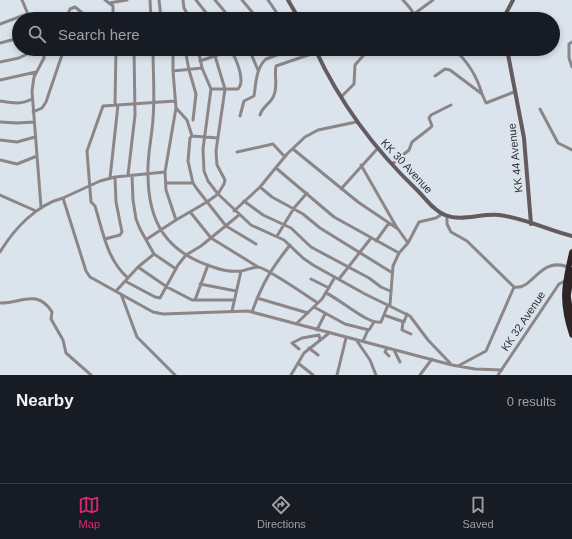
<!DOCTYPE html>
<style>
body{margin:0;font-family:Arial,sans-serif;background:#242831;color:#f1f3f6}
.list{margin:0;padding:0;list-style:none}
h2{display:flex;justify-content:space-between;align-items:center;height:52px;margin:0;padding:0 16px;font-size:17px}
h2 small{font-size:13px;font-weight:400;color:#9ea1a6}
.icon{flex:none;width:22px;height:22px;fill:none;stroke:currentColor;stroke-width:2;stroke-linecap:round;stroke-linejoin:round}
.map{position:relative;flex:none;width:572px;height:375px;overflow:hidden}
.search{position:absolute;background:#171b24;box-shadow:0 2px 6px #0003;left:12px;right:12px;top:12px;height:44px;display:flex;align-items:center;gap:10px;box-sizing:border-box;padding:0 14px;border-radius:22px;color:#9ea1a6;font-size:15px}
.sheet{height:108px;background:#171b24}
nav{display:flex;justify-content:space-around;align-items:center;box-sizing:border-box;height:56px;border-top:1px solid #363941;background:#171b24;font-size:11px;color:#9ea1a6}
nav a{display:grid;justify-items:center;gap:2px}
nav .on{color:#db2777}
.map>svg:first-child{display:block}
</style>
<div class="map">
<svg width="572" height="375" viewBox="0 0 572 375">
<rect width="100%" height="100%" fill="#dbe3ed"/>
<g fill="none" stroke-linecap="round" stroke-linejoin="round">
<!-- street -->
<path stroke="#8c8687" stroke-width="3" d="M22,0l8,19
M105,0l8,6v13
M150,0l1,19
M159,0l2,17
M183,0l1,8 6,11
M196,0l15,19
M215,0l16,19
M242,0l16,19
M268,0l13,19
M403,0l7,8 7,11
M109,3l18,-3
M414,14l19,-14
M66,19l4,-10 5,-2 15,12
M248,19l7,-3
M0,24l27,-10
M572,42l-3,2v14l3,9
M0,43l19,-5
M153,49c0,23 2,47 0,70 -1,18 -6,37 -5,55 0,48 18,78 65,93 8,3 19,5 28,4 6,-1 11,-4 17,-4 9,1 49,29 60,36
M173,49v22l3,37 -11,64 1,18 10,30
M185,49l4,21 7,24 -3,26
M198,49l4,19 9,21 -8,60 1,22 4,10 10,13 33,31 33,15 19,18 10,7 52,29 45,22 18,24 22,23
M249,49l9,21
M387,49l4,2 4,-2
M454,49c13,12 23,27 28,45
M200,61l32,-11 17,-1
M0,62l19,-4 18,-9
M173,71l29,-3
M435,76l10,-7 5,1 32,24 4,9 28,-11
M0,80l36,-8
M211,89h27c8,-8 -2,-31 -8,-40
M341,97l13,-13 1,-19 14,-16
M0,101c12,2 21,4 32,-2
M115,105l1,-56
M176,108l11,12 5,16
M540,109l18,34 14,7
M33,112l9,-4 4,-6 18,-53
M260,115c3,-10 11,-11 14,-20 4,-10 0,-19 2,-29l41,-14
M240,116l4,-15 10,-5c2,-13 2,-28 12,-37l27,-10
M0,122l17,1 17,-1
M218,138l-26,-2 -2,2 -2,23 5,22 4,6 29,37 30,18
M0,140l17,2 18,-5
M293,149l65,53 40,27 10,14
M237,152l36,-8 12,13
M0,160l17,4 20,-8
M392,164l17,-14 3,-8 18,-14 2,-2 -3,-8 2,-3 20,-10
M361,165l36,63
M276,168l58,49 65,36
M128,175l7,-60 -1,-66
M132,175l1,25 3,19 4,10 14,25 22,15
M110,178l8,-73
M166,183h27
M260,187l12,10 31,17 17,14 71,44
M341,189l37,-41
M0,195l36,16
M63,198l37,-17 15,-4 50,-5
M244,201l19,14 28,13 20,19 58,31 12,9 9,4
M41,207l-9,-116 2,-14 10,-19 -1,-9
M234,211l26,-24 27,-33 18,-17 13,-7 38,-8
M191,213l20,25 47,29
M447,216v8l4,8 16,9 47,46c19,4 25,-31 54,-20
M277,236l17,-28 13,-15
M105,239l15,-4 2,-3 -6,-30 -1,-25
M147,239l29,-19 31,-18 11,-8 6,-10 1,-4 -8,-15 -1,-14 9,-62 -10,-33
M376,241l13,-18
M0,252c14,-23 36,-47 63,-54l23,73 4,6 63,35 10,2 85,-3 204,54 23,4 27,1
M138,267l29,20 25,13h42
M128,278c-21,-18 -25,-46 -33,-72l-4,-4 -4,-51 16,-45 72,-5
M311,279l18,9
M339,279l32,-41
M125,281l30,16 5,1 18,-33 8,-10 15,-9 38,-31
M200,284l36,7
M116,291l22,-24 16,-13
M326,293c14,6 42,32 55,29l7,-17
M121,294l16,43 38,38
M257,298l51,15
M195,300l13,-35
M0,303c20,1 37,-15 52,9l-1,7 12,21 3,13 25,22
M390,305l3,-39 6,-13 9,-10 11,-21 17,-4 6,-4
M314,307l31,17 24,6 5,-8
M232,311l9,-40
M252,312c10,-28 19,-43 38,-67
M384,315l20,7 3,-8
M403,321l-1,9 9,4
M296,324l26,-25 13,-22
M317,330l8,-16
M357,341l13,19 6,15
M363,341l5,-11
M309,348l9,7
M387,348l-2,4 4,4
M299,349l-7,-6 10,-5 17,-3 1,5
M394,350l6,12
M298,363l15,12
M458,366l28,-15 28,-64
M291,375l13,-22 24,-19
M337,375l9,-37
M420,375l12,-16
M498,375l61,-91 6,-3"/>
<!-- secondary -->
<path stroke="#635b5d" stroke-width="4" d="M288,0l11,19
M503,19l10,-19
M315,49c25,54 60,101 103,142 8,8 16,20 27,24 17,7 36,-2 54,0 25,3 49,15 73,21
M507,49l17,89 7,86"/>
<!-- highway -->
<path stroke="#2f2527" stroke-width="5.5" d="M572,252c-8,34 -11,49 0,83
M572,270l-4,26 4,27"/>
</g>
<g text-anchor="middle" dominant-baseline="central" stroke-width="4" stroke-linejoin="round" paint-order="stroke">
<!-- street labels -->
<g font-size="11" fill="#2e3135" stroke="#dbe3ed">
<text transform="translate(515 158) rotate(-96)">KK 44 Avenue</text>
<text transform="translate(407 166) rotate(47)">KK 30 Avenue</text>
<text transform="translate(523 321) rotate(-56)">KK 32 Avenue</text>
</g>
</g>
</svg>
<div class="search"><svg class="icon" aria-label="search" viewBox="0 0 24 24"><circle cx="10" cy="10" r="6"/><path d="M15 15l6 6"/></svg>Search here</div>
</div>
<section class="sheet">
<h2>Nearby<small>0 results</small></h2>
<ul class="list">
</ul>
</section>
<nav>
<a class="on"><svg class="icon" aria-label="map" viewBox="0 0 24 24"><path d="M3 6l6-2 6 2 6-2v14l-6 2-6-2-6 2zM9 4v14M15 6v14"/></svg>Map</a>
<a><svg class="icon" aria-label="directions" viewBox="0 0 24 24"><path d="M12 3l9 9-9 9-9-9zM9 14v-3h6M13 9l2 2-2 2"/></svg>Directions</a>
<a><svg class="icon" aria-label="saved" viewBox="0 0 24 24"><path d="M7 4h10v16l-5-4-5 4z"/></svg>Saved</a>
</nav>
